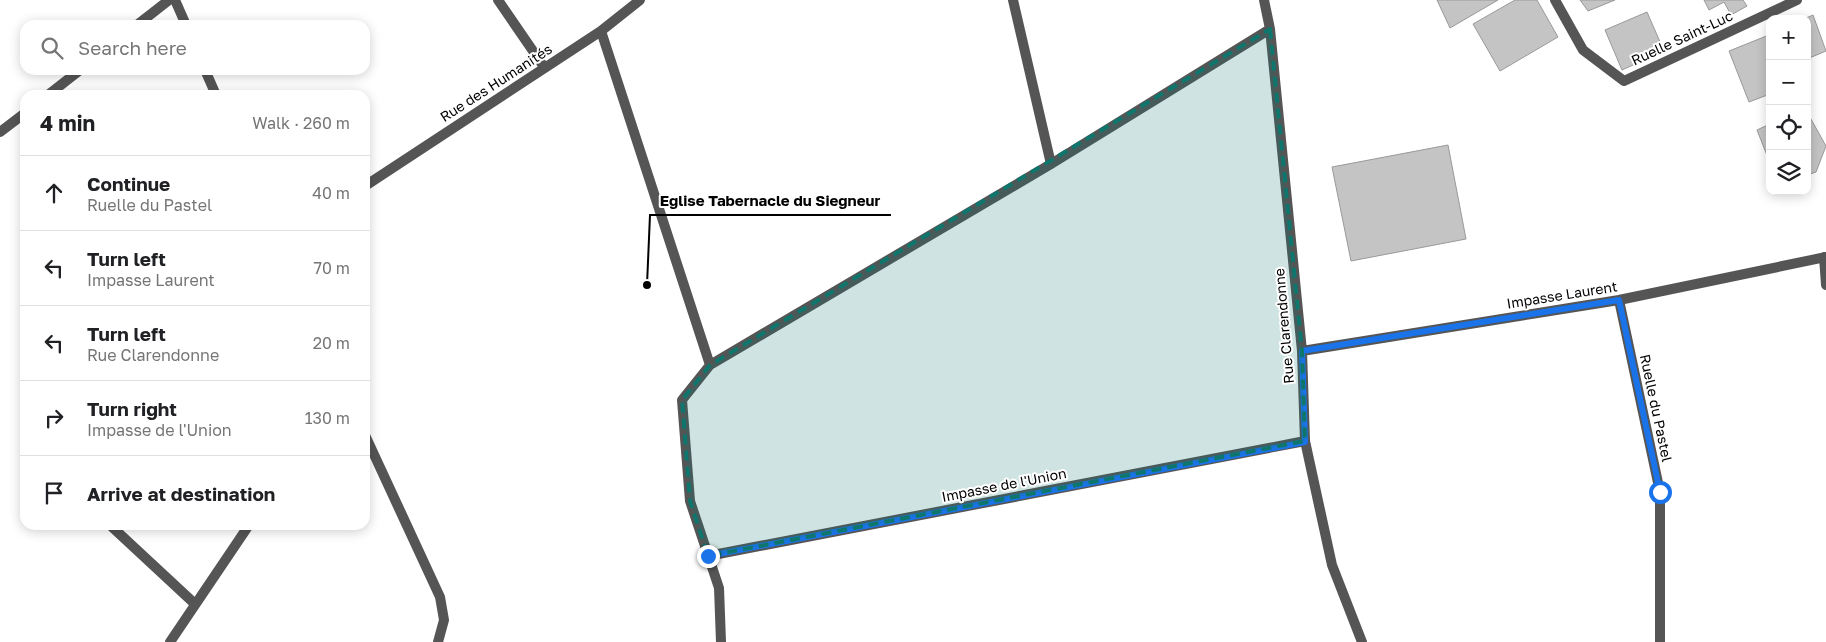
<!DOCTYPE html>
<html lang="en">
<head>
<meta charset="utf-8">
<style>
  body { margin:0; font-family:"Golos Text",sans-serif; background:#f2f2f2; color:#202124 }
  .controls { position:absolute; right:15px; top:15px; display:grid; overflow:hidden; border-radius:10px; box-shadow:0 2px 12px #0003 }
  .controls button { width:45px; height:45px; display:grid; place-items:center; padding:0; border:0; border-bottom:1px solid #e0e0e0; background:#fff; color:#202124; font:25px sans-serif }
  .stop { position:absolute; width:15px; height:15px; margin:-11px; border:4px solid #1a73e8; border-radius:50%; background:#fff }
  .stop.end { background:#1a73e8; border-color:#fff; box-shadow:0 1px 5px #0008 }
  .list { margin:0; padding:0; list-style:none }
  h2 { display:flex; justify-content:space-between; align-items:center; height:65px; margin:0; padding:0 20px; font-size:21px }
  h2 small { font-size:16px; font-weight:400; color:#757577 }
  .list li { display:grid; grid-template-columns:32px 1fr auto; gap:15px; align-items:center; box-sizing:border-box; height:75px; padding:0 20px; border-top:1px solid #e0e0e0 }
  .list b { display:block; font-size:19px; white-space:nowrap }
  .list p { margin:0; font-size:16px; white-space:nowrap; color:#757577 }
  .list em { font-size:16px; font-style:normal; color:#757577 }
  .icon { flex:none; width:28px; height:28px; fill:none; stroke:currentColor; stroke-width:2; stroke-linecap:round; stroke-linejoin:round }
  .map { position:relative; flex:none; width:1826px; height:642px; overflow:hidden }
  .search { position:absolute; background:#fff; box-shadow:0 2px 12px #0003; left:20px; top:20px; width:350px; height:55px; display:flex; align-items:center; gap:12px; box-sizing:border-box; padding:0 18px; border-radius:15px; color:#757577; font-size:19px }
  .panel { position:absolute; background:#fff; box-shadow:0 2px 12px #0003; left:20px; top:90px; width:350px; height:440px; border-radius:15px }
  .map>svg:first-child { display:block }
</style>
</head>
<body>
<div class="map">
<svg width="1826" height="642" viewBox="0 0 1826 642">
  <rect width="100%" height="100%" fill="#fff"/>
  <!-- building -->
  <path fill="#c4c4c4" stroke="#999" d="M 1437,0 L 1498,0 L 1450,28 Z
    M 1515,0 L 1537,0 L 1558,37 L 1500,71 L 1473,24 Z
    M 1580,0 L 1615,0 L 1588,11 Z
    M 1704,0 L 1743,0 L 1747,6 L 1731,15 L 1724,2 L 1709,10 Z
    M 1647,12 L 1664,51 L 1622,70 L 1605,30 Z
    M 1813,15 L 1826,51 L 1807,59 L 1807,19 L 1804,19 Z
    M 1769,35 L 1770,94 L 1749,102 L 1729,51 Z
    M 1807,112 L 1826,146 L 1816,172 L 1807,175 Z
    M 1770,124 L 1770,163 L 1757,130 Z
    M 1448,145 L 1466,239 L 1351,261 L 1332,167 Z"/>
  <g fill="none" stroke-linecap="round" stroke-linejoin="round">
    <!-- service -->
    <path stroke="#555" stroke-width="10" d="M 137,25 L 169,0
      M 48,95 L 80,70
      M 0,132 L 25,113
      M 110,525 L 195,604"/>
    <!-- minor -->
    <path stroke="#555" stroke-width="10" d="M 175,0 L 186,25
      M 498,0 L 544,67
      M 1013,0 L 1051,164
      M 1264,0 L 1270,29 L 1302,351 L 1305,441 L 1332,565 L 1362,642
      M 1555,0 L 1583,50 L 1624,81 L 1797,0
      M 601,31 L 710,365
      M 205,70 L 216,95
      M 365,186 L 601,31 L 640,0
      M 1824,257 L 1826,285
      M 1619,300 L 1660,492 L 1660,642
      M 1302,351 L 1619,300 L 1826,257
      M 365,435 L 440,597 L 444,620 L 438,642
      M 708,556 L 1305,441
      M 170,642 L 249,525
      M 721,642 L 719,588 L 690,501 L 682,400 L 710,365 L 1051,164 L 1270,29"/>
  </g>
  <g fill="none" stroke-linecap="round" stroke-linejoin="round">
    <!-- route -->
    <path stroke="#1a73e8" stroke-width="6" d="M 708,556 L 1305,442 L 1302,351 L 1619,300 L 1660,492"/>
  </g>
  <!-- marked area -->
  <path fill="#0f766e" fill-opacity="0.2" stroke="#0f766e" stroke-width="4" stroke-dasharray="10 6" stroke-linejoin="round" d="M 1270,29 L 1302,351 L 1305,441 L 708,556 L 690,501 L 682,400 L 710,365 Z"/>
  <g text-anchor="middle" stroke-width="4" stroke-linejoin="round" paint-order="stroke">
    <!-- street labels -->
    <g font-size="14" fill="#000" stroke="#fff">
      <text transform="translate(1682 38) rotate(-25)" y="5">Ruelle Saint-Luc</text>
      <text transform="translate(496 83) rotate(-33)" y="5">Rue des Humanités</text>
      <text transform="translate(1562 295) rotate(-9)" y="5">Impasse Laurent</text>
      <text transform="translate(1284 326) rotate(-95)" y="5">Rue Clarendonne</text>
      <text transform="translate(1656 408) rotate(78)" y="5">Ruelle du Pastel</text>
      <text transform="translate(1004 485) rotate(-11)" y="5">Impasse de l'Union</text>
    </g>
  </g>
  <!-- callouts -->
  <path fill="none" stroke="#000" stroke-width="2" d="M647 285L650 215H891"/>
  <circle fill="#000" stroke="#fff" stroke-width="2" cx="647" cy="285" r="5"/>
  <g font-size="15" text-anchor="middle" font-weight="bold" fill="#000" stroke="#fff" stroke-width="4" stroke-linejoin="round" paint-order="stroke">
    <text x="770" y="206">Eglise Tabernacle du Siegneur</text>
  </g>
</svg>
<div class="controls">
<button>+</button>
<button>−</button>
<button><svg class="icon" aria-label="locate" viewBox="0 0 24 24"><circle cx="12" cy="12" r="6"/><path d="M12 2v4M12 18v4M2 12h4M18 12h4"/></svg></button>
<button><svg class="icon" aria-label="layers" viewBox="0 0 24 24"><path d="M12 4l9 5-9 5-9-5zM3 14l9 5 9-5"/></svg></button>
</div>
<div class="stop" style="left:1660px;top:492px"></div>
<div class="stop end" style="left:708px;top:556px"></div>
<div class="search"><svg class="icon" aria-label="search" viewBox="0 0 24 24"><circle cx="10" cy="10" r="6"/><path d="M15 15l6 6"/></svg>Search here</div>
<section class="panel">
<h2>4 min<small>Walk · 260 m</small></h2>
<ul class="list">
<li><svg class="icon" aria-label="ahead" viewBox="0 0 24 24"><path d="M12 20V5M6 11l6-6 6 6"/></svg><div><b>Continue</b><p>Ruelle du Pastel</p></div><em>40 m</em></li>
<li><svg class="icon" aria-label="left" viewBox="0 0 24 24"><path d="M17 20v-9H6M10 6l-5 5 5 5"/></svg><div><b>Turn left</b><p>Impasse Laurent</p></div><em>70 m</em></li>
<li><svg class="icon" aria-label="left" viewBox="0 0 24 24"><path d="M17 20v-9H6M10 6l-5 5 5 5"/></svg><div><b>Turn left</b><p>Rue Clarendonne</p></div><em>20 m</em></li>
<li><svg class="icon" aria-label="right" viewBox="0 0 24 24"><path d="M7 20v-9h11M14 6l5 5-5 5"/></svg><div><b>Turn right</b><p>Impasse de l'Union</p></div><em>130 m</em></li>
<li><svg class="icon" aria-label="arrive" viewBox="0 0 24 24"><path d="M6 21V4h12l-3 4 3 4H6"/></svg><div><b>Arrive at destination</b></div></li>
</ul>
</section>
</div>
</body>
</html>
